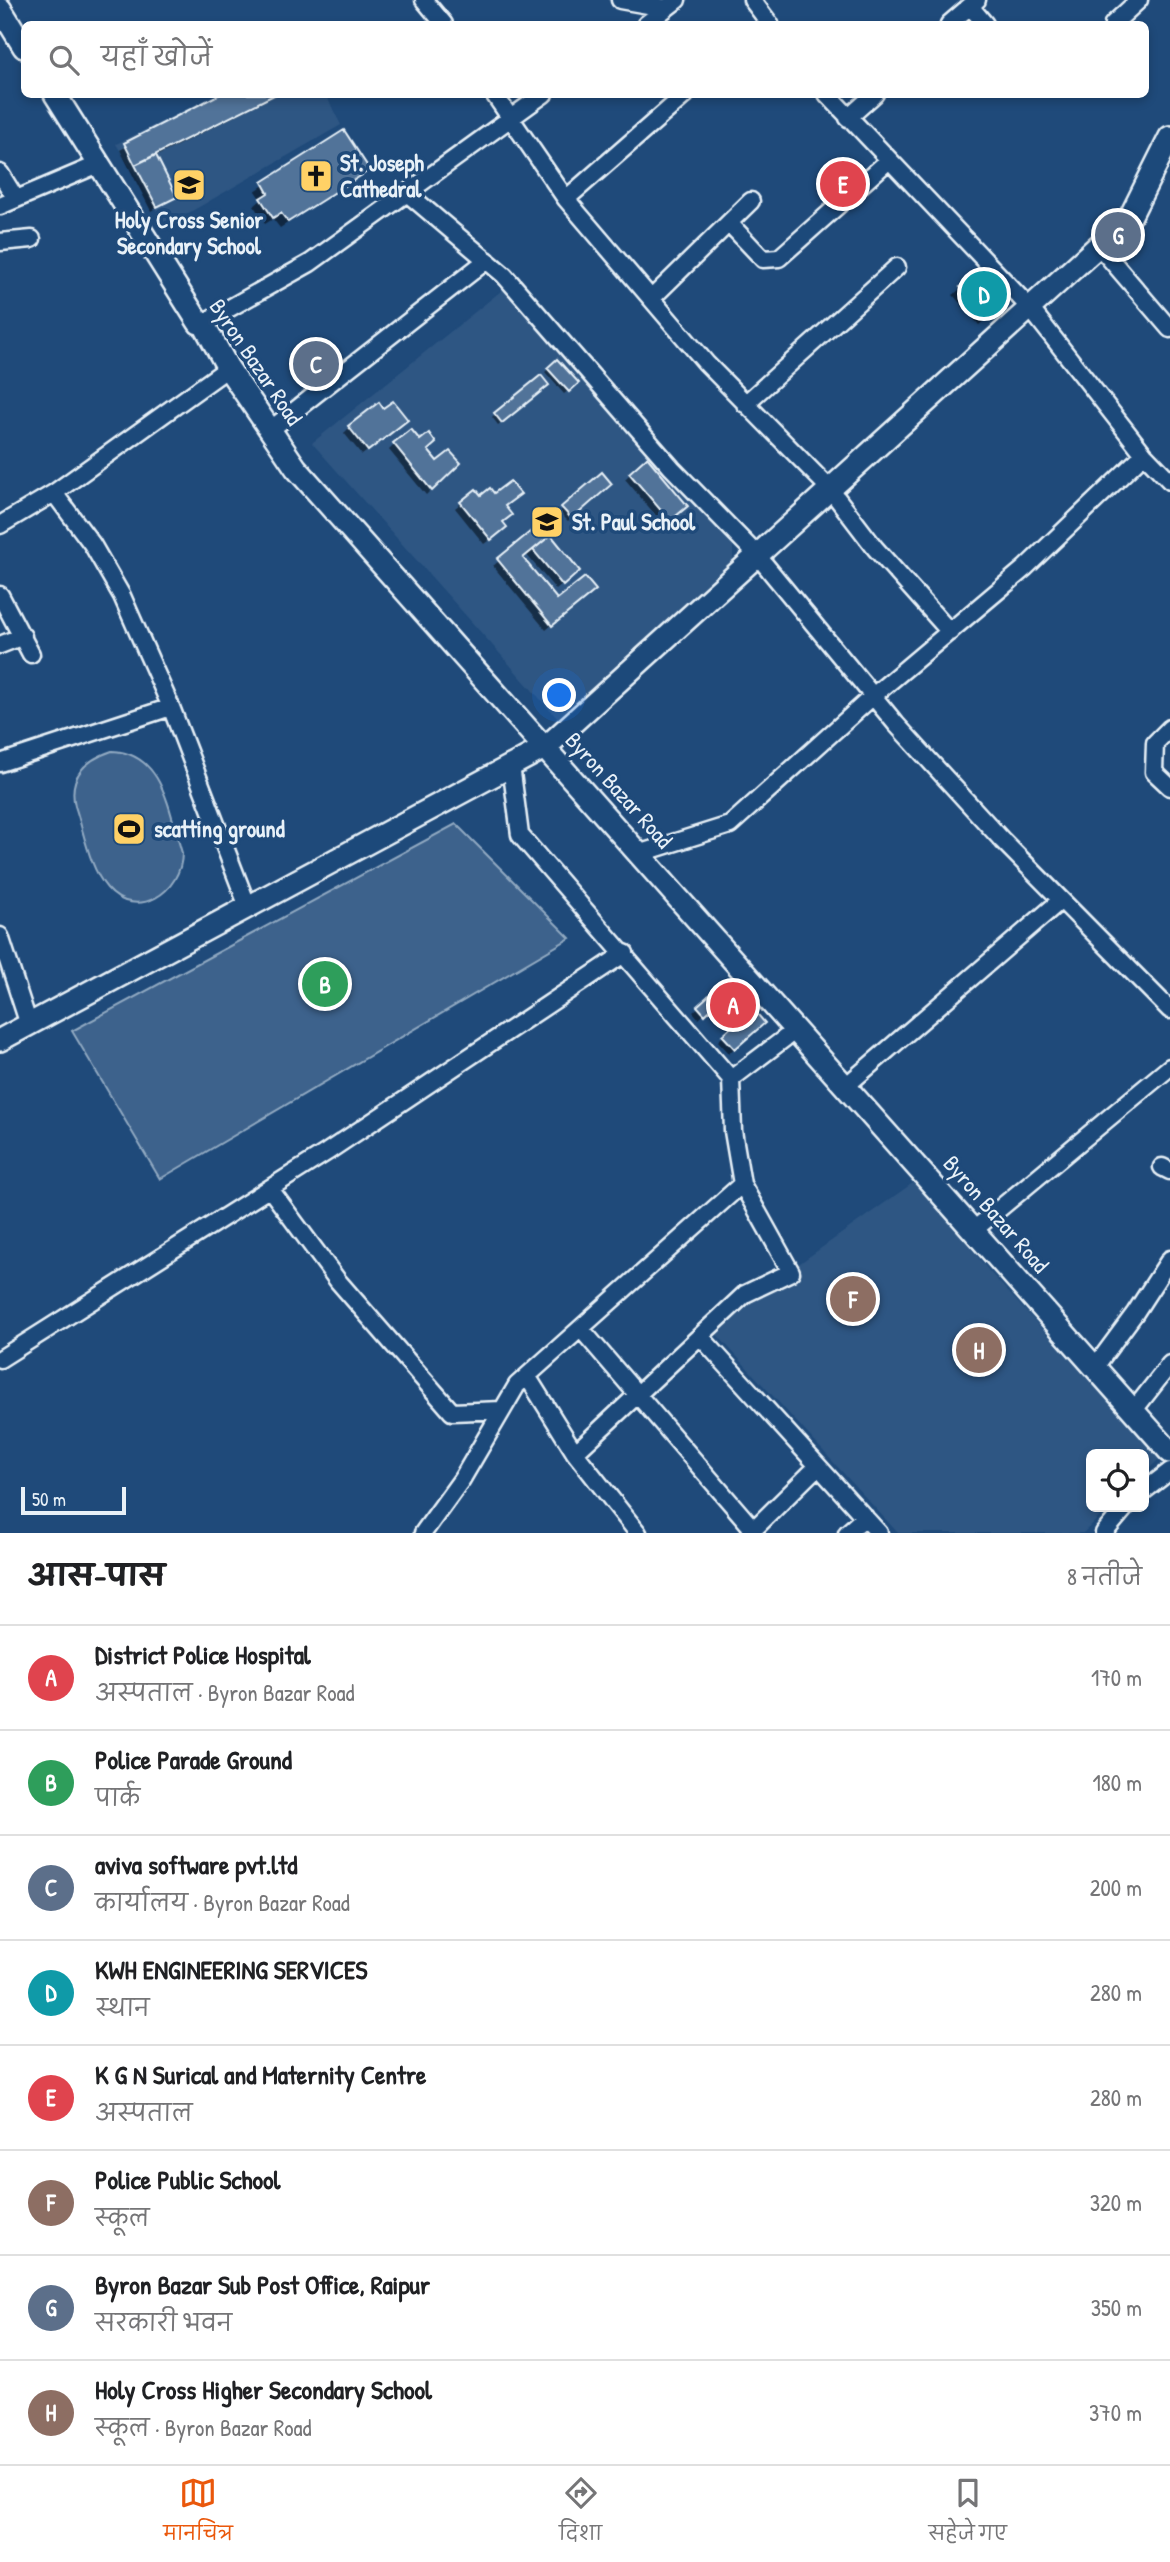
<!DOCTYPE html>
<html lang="hi">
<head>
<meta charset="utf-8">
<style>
  body { margin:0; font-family:"Patrick Hand","Playpen Sans Deva",sans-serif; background:#f2f2f2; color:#202124 }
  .controls { position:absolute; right:21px; bottom:21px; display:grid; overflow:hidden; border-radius:10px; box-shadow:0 4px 10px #0003 }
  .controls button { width:63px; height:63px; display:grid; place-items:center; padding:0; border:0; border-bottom:2px solid #e0e0e0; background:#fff; color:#202124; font:35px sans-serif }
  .scale { position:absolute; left:21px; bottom:18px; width:105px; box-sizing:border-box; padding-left:7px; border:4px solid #e8f1f8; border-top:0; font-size:19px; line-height:24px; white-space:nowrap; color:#e8f1f8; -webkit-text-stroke:5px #1f4a7a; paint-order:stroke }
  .you { position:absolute; left:560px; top:696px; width:24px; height:24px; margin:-18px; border:5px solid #fff; border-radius:50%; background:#1a73e8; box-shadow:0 0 0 10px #1a73e833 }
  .badge { display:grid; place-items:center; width:46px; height:46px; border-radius:50%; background:#ea580c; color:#fff; font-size:23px; font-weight:700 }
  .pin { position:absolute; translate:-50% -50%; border:4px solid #fff; box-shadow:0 2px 7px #0006 }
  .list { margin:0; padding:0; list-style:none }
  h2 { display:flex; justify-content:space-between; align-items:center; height:91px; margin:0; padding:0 28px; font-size:30px }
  h2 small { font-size:23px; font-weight:400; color:#757577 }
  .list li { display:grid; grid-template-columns:46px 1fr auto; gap:21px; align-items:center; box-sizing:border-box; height:105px; padding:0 28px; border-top:2px solid #e0e0e0 }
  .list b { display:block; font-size:26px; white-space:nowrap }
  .list p { margin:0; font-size:23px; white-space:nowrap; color:#757577 }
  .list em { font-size:23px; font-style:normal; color:#757577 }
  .icon { flex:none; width:38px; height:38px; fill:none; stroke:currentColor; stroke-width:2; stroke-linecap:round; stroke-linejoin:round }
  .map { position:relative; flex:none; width:1170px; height:1533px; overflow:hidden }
  .search { position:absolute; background:#fff; box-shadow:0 4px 10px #0003; left:21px; right:21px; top:21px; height:77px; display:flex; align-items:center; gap:18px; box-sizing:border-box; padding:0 24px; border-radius:10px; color:#757577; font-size:26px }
  .sheet { height:931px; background:#fff }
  nav { display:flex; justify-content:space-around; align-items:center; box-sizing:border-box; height:98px; border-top:2px solid #e0e0e0; background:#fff; font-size:19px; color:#757577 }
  nav a { display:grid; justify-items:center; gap:4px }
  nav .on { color:#ea580c }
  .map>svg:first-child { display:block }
</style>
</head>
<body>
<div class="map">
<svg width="1170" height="1533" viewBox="0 0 1170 1533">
  <rect width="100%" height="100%" fill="#1f4a7a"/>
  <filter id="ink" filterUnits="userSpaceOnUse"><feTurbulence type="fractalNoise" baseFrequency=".0143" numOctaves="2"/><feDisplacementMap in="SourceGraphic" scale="14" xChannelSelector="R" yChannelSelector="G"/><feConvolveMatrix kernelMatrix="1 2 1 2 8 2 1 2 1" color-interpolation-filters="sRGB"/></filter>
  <g filter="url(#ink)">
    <!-- built -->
    <path fill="#2e5683" d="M 216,95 L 326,95 L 341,125 L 166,226 L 116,144 Z
      M 506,287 L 733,545 L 733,561 L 558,719 L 312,443 Z
      M 917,1180 L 989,1271 L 1160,1458 L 1144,1474 L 1144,1454 L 1091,1454 L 1091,1507 L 1110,1507 L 1083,1533 L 898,1533 L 710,1327 Z"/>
    <!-- green -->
    <path fill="#3c628c" stroke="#92aac2" stroke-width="2" d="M 112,751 C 164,753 169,812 182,853 C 182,892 136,922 107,888 C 89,867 84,832 75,806 C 68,777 85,760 112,751 Z
      M 456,824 L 570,938 L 160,1179 L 72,1031 Z"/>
    <!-- shadow -->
    <path fill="#0007" d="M 223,94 L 278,94 L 155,157 L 175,196 L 151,211 L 120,150 Z
      M 343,132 L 367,170 L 280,228 L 273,219 L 265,224 L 254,206 L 261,200 L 255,191 Z
      M 846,170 L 856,182 L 834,201 L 824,189 Z
      M 981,271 L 998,308 L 979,325 L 953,295 Z
      M 557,361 L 577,383 L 564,394 L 545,372 Z
      M 543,388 L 498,425 L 492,417 L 495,414 Z
      M 401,425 L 362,455 L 344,433 L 350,427 Z
      M 394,445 L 426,450 L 437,464 L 458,463 L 426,495 L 389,450 Z
      M 630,474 L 680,511 L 664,525 L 625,479 Z
      M 602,475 L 610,484 L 568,521 L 559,512 Z
      M 476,491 L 501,522 L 500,532 L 484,544 L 455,508 Z
      M 541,526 L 578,571 L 556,590 L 526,554 L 521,558 L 557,601 L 588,595 L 546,630 L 493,566 Z
      M 727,982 L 757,1028 L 729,1053 L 718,1041 L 733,1027 L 714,1005 L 699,1019 L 693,1012 Z"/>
    <!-- building -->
    <path fill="#517399" stroke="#e8f1f8" stroke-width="2" d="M 220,94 L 276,94 L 135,165 L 124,143 Z
      M 344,130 L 370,170 L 288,222 L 281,213 L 273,218 L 260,198 L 268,193 L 262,182 Z
      M 156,155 L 177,197 L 157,207 L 135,165 Z
      M 846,167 L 859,183 L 838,199 L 826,184 Z
      M 981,269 L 1008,300 L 987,318 L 960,287 Z
      M 557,359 L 579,383 L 569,392 L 547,368 Z
      M 541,375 L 549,385 L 502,423 L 494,413 Z
      M 393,401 L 408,420 L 368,451 L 348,426 L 379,402 L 383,408 Z
      M 411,429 L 420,440 L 429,433 L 436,443 L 428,450 L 437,461 L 450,451 L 461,463 L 432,491 L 393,443 Z
      M 647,457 L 688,506 L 670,521 L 629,473 Z
      M 602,472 L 612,484 L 572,519 L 561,507 Z
      M 510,481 L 521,494 L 505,506 L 512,515 L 503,522 L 507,527 L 491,540 L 460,502 L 476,489 L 481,495 L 490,488 L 494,493 Z
      M 541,523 L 551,535 L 523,558 L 557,599 L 585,577 L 596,590 L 552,626 L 497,559 Z
      M 551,535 L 580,571 L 563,586 L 533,550 Z
      M 727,979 L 765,1023 L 735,1049 L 722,1035 L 738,1021 L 720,1001 L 705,1015 L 697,1006 Z"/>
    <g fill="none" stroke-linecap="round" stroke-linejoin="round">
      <defs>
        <path id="minor" d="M 424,0 L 444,24
          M 620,0 L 665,8
          M 752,0 L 770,24
          M 970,6 L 985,24
          M 646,24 L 677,0
          M 949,24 L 977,0
          M 1113,24 L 1139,0
          M 494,94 L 566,199 L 706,363 L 830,489 L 875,548 L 950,632
          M 827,94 L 1030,308 L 1144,454 L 1170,481
          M 848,118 L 875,94
          M 0,173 L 16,199
          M 407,193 L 504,275 L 672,468 L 757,555 L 896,724 L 1003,841 L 1170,1010
          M 566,199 L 686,94
          M 0,206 L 99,164
          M 729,223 L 763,259 L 779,258 L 888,161
          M 0,242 L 32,239
          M 1099,246 L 1170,329
          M 652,298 L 751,201
          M 203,323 L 310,263 L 544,94
          M 745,404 L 897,267
          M 270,430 L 487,260
          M 54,493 L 92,544 L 122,596 L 171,707 L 248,907
          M 0,525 L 54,493 L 228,368
          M 0,595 L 31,654
          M 0,645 L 23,636
          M 1170,728 L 1155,743 L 1154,772 L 1170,787
          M 0,763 L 171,707
          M 511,765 L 520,835 L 731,1079 L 733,1131 L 742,1184
          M 641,853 L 730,825 L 873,696 L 1025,568 L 1144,454
          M 0,936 L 29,1025
          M 731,1079 L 797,1029
          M 847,1085 L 1060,901
          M 1162,1167 L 1170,1171
          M 270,1189 L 338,1281 L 452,1412 L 502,1410
          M 975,1229 L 1170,1067
          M 581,1329 L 754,1530
          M 700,1336 L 879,1533
          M 0,1359 L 327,1152 L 625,953
          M 1095,1367 L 1135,1313 L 1170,1259
          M 527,1376 L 575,1453 L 638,1533
          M 1134,1410 L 1170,1364
          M 1144,1491 L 1170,1471
          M 423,1533 L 462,1479 L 517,1385 L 742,1184 L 791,1272 L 745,1294 L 575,1453
          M 750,1533 L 818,1466
          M 847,1533 L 865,1517
          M 1104,1533 L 1126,1507"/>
        <path id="tertiary" d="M 0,8 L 24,47
          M 55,94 L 199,323 L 203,323 L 228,368 L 296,468 L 1170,1452
          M 0,1040 L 546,747 L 1130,217 L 1170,137"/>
      </defs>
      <!-- minor casing -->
      <use href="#minor" stroke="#e8f1f8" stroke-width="21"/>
      <!-- tertiary casing -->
      <use href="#tertiary" stroke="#e8f1f8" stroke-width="26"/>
      <!-- minor -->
      <use href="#minor" stroke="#1f4a7a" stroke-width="16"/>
      <!-- tertiary -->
      <use href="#tertiary" stroke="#1f4a7a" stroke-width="21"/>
    </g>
  </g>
  <!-- icons -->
  <defs>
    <symbol id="church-square" viewBox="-11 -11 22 22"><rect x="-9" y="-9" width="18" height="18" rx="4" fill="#ffd166" stroke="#1f4a7a"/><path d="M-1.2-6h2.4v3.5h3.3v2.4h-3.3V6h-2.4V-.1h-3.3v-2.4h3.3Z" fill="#111"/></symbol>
    <symbol id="school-square" viewBox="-11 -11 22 22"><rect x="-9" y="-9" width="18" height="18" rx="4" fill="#ffd166" stroke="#1f4a7a"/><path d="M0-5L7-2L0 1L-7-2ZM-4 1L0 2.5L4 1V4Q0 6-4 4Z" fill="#111"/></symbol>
    <symbol id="stadium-square" viewBox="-11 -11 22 22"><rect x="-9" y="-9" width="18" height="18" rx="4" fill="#ffd166" stroke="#1f4a7a"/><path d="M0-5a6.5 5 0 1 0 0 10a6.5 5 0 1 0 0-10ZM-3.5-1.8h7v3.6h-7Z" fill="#111"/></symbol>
  </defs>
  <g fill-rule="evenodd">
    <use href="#church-square" x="297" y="157" width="38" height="38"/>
    <use href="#school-square" x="170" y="166" width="38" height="38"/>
    <use href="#school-square" x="528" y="503" width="38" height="38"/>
    <use href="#stadium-square" x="110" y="810" width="38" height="38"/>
  </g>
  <g text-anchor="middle" stroke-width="7" stroke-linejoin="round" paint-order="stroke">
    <!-- poi labels -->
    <g font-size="23" font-weight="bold" fill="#e8f1f8" stroke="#1f4a7a" text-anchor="start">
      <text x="340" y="171">St. Joseph<tspan x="340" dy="26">Cathedral</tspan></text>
      <text x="189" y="228" text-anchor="middle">Holy Cross Senior<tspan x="189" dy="26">Secondary School</tspan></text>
      <text x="572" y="530">St. Paul School</text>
      <text x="154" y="837">scatting ground</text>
    </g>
    <!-- street labels -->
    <g font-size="23" fill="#e8f1f8" stroke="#1f4a7a">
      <text transform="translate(256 362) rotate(56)" y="8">Byron Bazar Road</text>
      <text transform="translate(619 790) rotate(48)" y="8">Byron Bazar Road</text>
      <text transform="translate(996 1214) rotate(49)" y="8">Byron Bazar Road</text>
    </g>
  </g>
</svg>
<div class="controls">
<button><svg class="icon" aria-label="locate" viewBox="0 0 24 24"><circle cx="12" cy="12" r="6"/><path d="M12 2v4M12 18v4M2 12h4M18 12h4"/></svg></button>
</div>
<div class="scale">50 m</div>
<div class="you"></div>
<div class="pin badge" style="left:733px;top:1005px;background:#e0444e">A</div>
<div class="pin badge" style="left:325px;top:984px;background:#2e9e5b">B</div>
<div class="pin badge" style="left:316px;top:364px;background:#5c6f8a">C</div>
<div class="pin badge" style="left:984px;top:294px;background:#0f9aa8">D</div>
<div class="pin badge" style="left:843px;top:184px;background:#e0444e">E</div>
<div class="pin badge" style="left:853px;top:1299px;background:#8d6e63">F</div>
<div class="pin badge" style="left:1118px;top:235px;background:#5c6f8a">G</div>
<div class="pin badge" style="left:979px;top:1350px;background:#8d6e63">H</div>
<div class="search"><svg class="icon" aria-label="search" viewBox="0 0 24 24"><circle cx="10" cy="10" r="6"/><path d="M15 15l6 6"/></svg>यहाँ खोजें</div>
</div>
<section class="sheet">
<h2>आस-पास<small>8 नतीजे</small></h2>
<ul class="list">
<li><span class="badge" style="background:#e0444e">A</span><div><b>District Police Hospital</b><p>अस्पताल · Byron Bazar Road</p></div><em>170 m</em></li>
<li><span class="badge" style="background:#2e9e5b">B</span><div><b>Police Parade Ground</b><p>पार्क</p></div><em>180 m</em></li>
<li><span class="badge" style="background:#5c6f8a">C</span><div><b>aviva software pvt.ltd</b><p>कार्यालय · Byron Bazar Road</p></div><em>200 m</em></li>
<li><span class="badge" style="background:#0f9aa8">D</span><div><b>KWH ENGINEERING SERVICES</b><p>स्थान</p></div><em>280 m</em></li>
<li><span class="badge" style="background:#e0444e">E</span><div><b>K G N Surical and Maternity Centre</b><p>अस्पताल</p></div><em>280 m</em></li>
<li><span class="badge" style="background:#8d6e63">F</span><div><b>Police Public School</b><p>स्कूल</p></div><em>320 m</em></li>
<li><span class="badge" style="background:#5c6f8a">G</span><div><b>Byron Bazar Sub Post Office, Raipur</b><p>सरकारी भवन</p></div><em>350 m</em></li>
<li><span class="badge" style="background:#8d6e63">H</span><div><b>Holy Cross Higher Secondary School</b><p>स्कूल · Byron Bazar Road</p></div><em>370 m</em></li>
</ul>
</section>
<nav>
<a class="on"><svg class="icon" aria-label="map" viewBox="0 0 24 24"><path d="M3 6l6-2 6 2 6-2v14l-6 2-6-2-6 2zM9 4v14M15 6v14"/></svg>मानचित्र</a>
<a><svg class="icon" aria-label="directions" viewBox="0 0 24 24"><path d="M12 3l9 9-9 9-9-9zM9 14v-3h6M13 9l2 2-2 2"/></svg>दिशा</a>
<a><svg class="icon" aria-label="saved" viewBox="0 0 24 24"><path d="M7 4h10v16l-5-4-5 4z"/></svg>सहेजे गए</a>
</nav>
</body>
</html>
